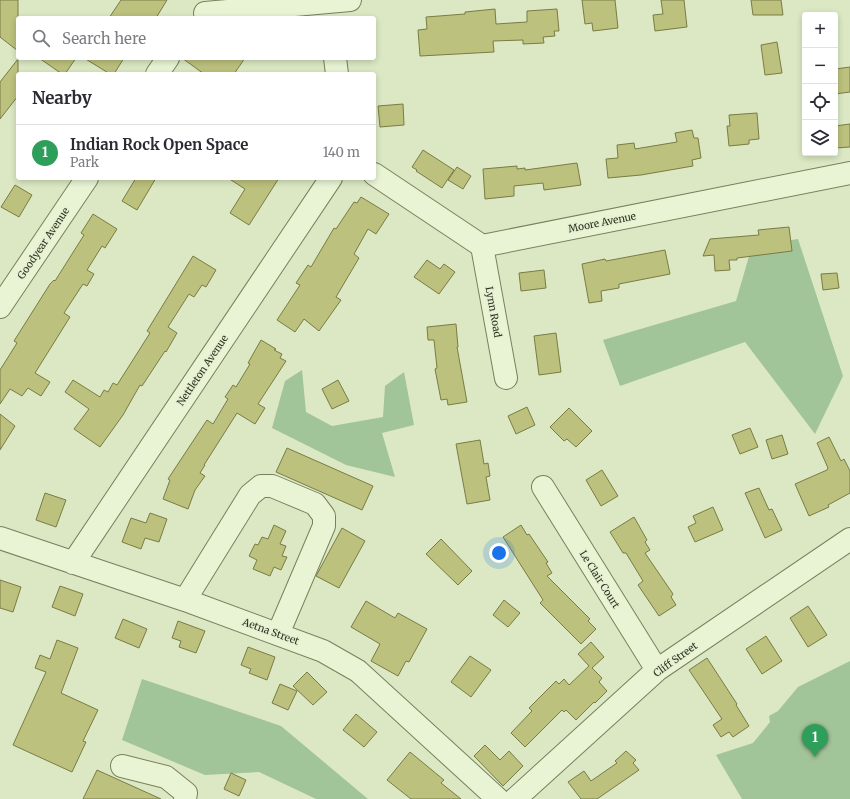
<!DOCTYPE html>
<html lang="en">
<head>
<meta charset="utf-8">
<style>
  body { margin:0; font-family:Merriweather,serif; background:#f2f2f3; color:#2b2b33 }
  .controls { position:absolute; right:12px; top:12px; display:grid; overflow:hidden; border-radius:4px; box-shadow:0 2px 6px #0003 }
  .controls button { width:36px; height:36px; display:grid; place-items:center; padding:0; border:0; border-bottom:1px solid #e1e1e2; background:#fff; color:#2b2b33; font:20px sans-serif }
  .you { position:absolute; left:499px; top:553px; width:14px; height:14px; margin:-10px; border:3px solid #fff; border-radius:50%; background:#1a73e8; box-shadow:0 0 0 6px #1a73e833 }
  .badge { display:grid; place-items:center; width:26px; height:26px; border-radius:50%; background:#876a34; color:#fff; font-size:13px; font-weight:700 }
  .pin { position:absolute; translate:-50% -33px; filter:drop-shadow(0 1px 2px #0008) }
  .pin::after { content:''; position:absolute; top:21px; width:14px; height:12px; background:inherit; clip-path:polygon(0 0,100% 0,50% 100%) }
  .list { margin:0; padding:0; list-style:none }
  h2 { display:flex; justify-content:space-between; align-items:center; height:52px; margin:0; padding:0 16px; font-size:17px }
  h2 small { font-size:13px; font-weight:400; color:#7c7c81 }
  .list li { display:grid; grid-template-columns:26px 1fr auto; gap:12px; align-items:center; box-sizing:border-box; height:56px; padding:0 16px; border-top:1px solid #e1e1e2 }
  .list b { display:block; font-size:15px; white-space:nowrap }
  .list p { margin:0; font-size:13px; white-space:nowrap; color:#7c7c81 }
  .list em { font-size:13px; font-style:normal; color:#7c7c81 }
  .icon { flex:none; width:22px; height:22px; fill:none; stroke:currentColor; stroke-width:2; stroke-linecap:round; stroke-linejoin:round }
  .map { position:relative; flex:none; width:850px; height:799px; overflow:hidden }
  .search { position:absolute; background:#fff; box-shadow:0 2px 6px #0003; left:16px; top:16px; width:360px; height:44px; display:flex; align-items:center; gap:10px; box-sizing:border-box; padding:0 14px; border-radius:4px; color:#7c7c81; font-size:15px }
  .panel { position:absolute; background:#fff; box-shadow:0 2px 6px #0003; left:16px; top:72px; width:360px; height:108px; border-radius:4px }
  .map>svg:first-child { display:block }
</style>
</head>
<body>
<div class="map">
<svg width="850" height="799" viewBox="0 0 850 799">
  <rect width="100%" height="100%" fill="#dbe8c3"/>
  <!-- green -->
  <path fill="#a2c499" d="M 798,239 L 843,376 L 815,434 L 745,342 L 620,386 L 603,340 L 736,301 L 752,246 Z
    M 302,370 L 306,412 L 332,426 L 383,417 L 385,386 L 404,372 L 414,425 L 382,433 L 395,477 L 346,465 L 272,428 L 285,381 Z
    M 850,661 L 850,799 L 742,799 L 716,755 L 753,743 L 770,722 L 769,716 L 778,711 L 798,687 Z
    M 142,679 L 281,726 L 368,799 L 316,799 L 259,772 L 205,775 L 122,740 Z"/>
  <!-- building -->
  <path fill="#bcc17d" stroke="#797c45" d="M 0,0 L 18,0 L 18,51 L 0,37 Z
    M 121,0 L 167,0 L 156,18 L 109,18 Z
    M 582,0 L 615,0 L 618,28 L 593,31 L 592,23 L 585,24 Z
    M 661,0 L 684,0 L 687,27 L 655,31 L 653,15 L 663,14 Z
    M 751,0 L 781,0 L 783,15 L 753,15 Z
    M 495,9 L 496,24 L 527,22 L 527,11 L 557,9 L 559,31 L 554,31 L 555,36 L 543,37 L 544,43 L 523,44 L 523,40 L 493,41 L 494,52 L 420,56 L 418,30 L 427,29 L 426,17 L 465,14 L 465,12 Z
    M 777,42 L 782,73 L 765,75 L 761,45 Z
    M 39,58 L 76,58 L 65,74 L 62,74 Z
    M 84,58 L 124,58 L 114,74 L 110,74 Z
    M 182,58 L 245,58 L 234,74 L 204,74 Z
    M 18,59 L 18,96 L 0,119 L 0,82 Z
    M 850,67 L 850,92 L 835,94 L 835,69 Z
    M 403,104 L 404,125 L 380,127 L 378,106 Z
    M 757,113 L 759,139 L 749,140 L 749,144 L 729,146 L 727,126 L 730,126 L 729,115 Z
    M 850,124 L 850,147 L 835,148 L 835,126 Z
    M 692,130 L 694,138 L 698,138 L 701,158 L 692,160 L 693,166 L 641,175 L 608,178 L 606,159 L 618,158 L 617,145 L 634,143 L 635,149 L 677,142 L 675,133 Z
    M 423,150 L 454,170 L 442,188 L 416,171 L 417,170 L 412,167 Z
    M 577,163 L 581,185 L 544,190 L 543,183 L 514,186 L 514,196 L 485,199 L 483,169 L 517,166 L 517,169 L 525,168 L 525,170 Z
    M 457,167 L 471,176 L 463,189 L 448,180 Z
    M 136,178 L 156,178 L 137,210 L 122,201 Z
    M 228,178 L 279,178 L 249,225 L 230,213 L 245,189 Z
    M 15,185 L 32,195 L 19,217 L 1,207 Z
    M 361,197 L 389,214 L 376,234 L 368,229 L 354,254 L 359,258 L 336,297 L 341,300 L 319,331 L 304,319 L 295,332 L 277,320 L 300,285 L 296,283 L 308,265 L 311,267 L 334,228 L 336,229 L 354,202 L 357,203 Z
    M 93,214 L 117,229 L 105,248 L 102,246 L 87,270 L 94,274 L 87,286 L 83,284 L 64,313 L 70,317 L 35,373 L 50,382 L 41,396 L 28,388 L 22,396 L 10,389 L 0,404 L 0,370 L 17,343 L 14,341 L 50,284 L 54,280 L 55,281 L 84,235 L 81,233 Z
    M 789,227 L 792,251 L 737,258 L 737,260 L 729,260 L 730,270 L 715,271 L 714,255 L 703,256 L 710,239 L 759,235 L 758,230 Z
    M 665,250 L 670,274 L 619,284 L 619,288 L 601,291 L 602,301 L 589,303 L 582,264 L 605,259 L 606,261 Z
    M 193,256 L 216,270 L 206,287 L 202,285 L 194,297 L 189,294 L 168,327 L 177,333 L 166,352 L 165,351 L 142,386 L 140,385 L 123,415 L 100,447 L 74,429 L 89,409 L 65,392 L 73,380 L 100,397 L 104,390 L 108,392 L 113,383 L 117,385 L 150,333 L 147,331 Z
    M 427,260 L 440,269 L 444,264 L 455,272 L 439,294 L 414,277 Z
    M 544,270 L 546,288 L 521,291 L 519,273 Z
    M 837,273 L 839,288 L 823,290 L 821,274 Z
    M 456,324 L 458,347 L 457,347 L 467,402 L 448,405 L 447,399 L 441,400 L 435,369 L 437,368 L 434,340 L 428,340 L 427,327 Z
    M 556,333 L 561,372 L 539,375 L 534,336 Z
    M 261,340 L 276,349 L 274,350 L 282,354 L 280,358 L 286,361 L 258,404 L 265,408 L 255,424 L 237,413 L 204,465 L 205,465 L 200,473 L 205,476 L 195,490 L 188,509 L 163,499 L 170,480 L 168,479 L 207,420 L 213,424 L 228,399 L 225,397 L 233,385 L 236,387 L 250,364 L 248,363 Z
    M 338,380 L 349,401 L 332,409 L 322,389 Z
    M 527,407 L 535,425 L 516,434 L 508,416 Z
    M 569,408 L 592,431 L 576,447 L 567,439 L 564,441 L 550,427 Z
    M 0,414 L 15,426 L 0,450 Z
    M 750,428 L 758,447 L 740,454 L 732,435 Z
    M 782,435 L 788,454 L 772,459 L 766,440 Z
    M 829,437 L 841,461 L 844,459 L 850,471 L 850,493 L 828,505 L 829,507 L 809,516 L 795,484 L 827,470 L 828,468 L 817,443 Z
    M 480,440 L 484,464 L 488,463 L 490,476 L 486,477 L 490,500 L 467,504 L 456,444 Z
    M 287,448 L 373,486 L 362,510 L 276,472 Z
    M 602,470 L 618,496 L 601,506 L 586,480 Z
    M 759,488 L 769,510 L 772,509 L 782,530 L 765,538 L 745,493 Z
    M 45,493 L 66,500 L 56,527 L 36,520 Z
    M 713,507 L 723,530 L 695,542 L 688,527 L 696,523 L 693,516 Z
    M 150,513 L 167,519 L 159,542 L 145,538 L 141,549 L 122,542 L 131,518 L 146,523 Z
    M 634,517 L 647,540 L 645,542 L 650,550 L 645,553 L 673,594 L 671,597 L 676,605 L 659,616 L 638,585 L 643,581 L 626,553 L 623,553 L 610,532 Z
    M 274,525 L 286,531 L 280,544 L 286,546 L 282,556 L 287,557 L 281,570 L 274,567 L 270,576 L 253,569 L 257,560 L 249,556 L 255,544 L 258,545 L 262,537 L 268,539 Z
    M 521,525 L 527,535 L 529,534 L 548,562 L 546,563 L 552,573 L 547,576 L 590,619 L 588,621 L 596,629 L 581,644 L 540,603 L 543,600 L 503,537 Z
    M 342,528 L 365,541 L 339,588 L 316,576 Z
    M 441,539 L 472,571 L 458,585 L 426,554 Z
    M 0,580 L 21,587 L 13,612 L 0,608 Z
    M 60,586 L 83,594 L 75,616 L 52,607 Z
    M 504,600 L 520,613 L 508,627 L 493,615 Z
    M 366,601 L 395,618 L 398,613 L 427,629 L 409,662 L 406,661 L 398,676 L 371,661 L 380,644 L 351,627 Z
    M 808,606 L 827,635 L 808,647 L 790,618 Z
    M 123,619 L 147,629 L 139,648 L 115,638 Z
    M 178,621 L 205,631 L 196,653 L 179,647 L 181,641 L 172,638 Z
    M 766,636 L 782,661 L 762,674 L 746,649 Z
    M 57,640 L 78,648 L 61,693 L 98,710 L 83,741 L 86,742 L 72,772 L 13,745 L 46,672 L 35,668 L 40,655 L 50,659 Z
    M 591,642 L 604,657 L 592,668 L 602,678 L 599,682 L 607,691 L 595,703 L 594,702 L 576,720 L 566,710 L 564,712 L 562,710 L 525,747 L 511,733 L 532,711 L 529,708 L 556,681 L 559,684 L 564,679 L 569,685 L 589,666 L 578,654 Z
    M 248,647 L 275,657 L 267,680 L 249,673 L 251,669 L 241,665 Z
    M 470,656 L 491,670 L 471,697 L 451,682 Z
    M 707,658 L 737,704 L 736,705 L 749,726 L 733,737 L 729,732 L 721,737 L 713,725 L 722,719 L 689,670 Z
    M 307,672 L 327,692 L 313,705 L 293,686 Z
    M 280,684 L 297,691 L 288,710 L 272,703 Z
    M 356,714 L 377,732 L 364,747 L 343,730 Z
    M 485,745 L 500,760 L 509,751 L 523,766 L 503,786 L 474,756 Z
    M 626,751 L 636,760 L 633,763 L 639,770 L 597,799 L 581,799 L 568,782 L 584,771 L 591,781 L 617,763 L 615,761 Z
    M 410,752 L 444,780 L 441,783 L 461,799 L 411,799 L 387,780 Z
    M 97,770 L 161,799 L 83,799 Z
    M 231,773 L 246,780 L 239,796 L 224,789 Z"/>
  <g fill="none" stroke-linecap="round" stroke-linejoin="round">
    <defs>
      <path id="minor" d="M 205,13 L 350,0
        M 335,58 L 337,74
        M 157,74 L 168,58
        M 374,174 L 482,246 L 850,173
        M 482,246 L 506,378
        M 0,307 L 87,178
        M 543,487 L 657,670
        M 0,538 L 185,600 L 323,651 L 358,671 L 498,799
        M 73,563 L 331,178
        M 185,600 L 250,495 L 261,486 L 272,486 L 315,504 L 324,516 L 324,526 L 278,634
        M 122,766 L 166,777 L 186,793 L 185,799
        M 515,799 L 657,670 L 850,539"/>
    </defs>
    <!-- minor casing -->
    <use href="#minor" stroke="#79805c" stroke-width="24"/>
    <!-- minor -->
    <use href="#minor" stroke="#e9f4d5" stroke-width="22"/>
  </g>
  <g text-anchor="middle" stroke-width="3" stroke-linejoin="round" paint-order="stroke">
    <!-- street labels -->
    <g font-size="10" fill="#2f321e" stroke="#e5f0d2">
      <text transform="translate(602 222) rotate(-11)" y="4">Moore Avenue</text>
      <text transform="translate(43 243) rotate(-56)" y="4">Goodyear Avenue</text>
      <text transform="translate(494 312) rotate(80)" y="4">Lynn Road</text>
      <text transform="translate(202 370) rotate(-56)" y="4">Nettleton Avenue</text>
      <text transform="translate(600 579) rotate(58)" y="4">Le Clair Court</text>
      <text transform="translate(271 631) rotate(20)" y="4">Aetna Street</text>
      <text transform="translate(675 659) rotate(-36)" y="4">Cliff Street</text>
    </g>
  </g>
</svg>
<div class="controls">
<button>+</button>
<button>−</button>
<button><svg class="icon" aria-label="locate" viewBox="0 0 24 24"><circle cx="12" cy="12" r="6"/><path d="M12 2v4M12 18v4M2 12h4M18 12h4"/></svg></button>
<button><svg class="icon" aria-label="layers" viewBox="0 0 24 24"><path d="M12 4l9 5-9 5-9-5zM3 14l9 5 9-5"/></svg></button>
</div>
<div class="you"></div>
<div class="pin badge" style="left:815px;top:757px;background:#2e9e5b">1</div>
<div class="search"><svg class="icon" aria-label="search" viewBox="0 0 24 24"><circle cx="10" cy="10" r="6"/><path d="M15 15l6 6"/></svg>Search here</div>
<section class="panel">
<h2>Nearby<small></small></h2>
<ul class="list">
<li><span class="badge" style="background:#2e9e5b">1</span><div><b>Indian Rock Open Space</b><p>Park</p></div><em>140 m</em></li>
</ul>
</section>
</div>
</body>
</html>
